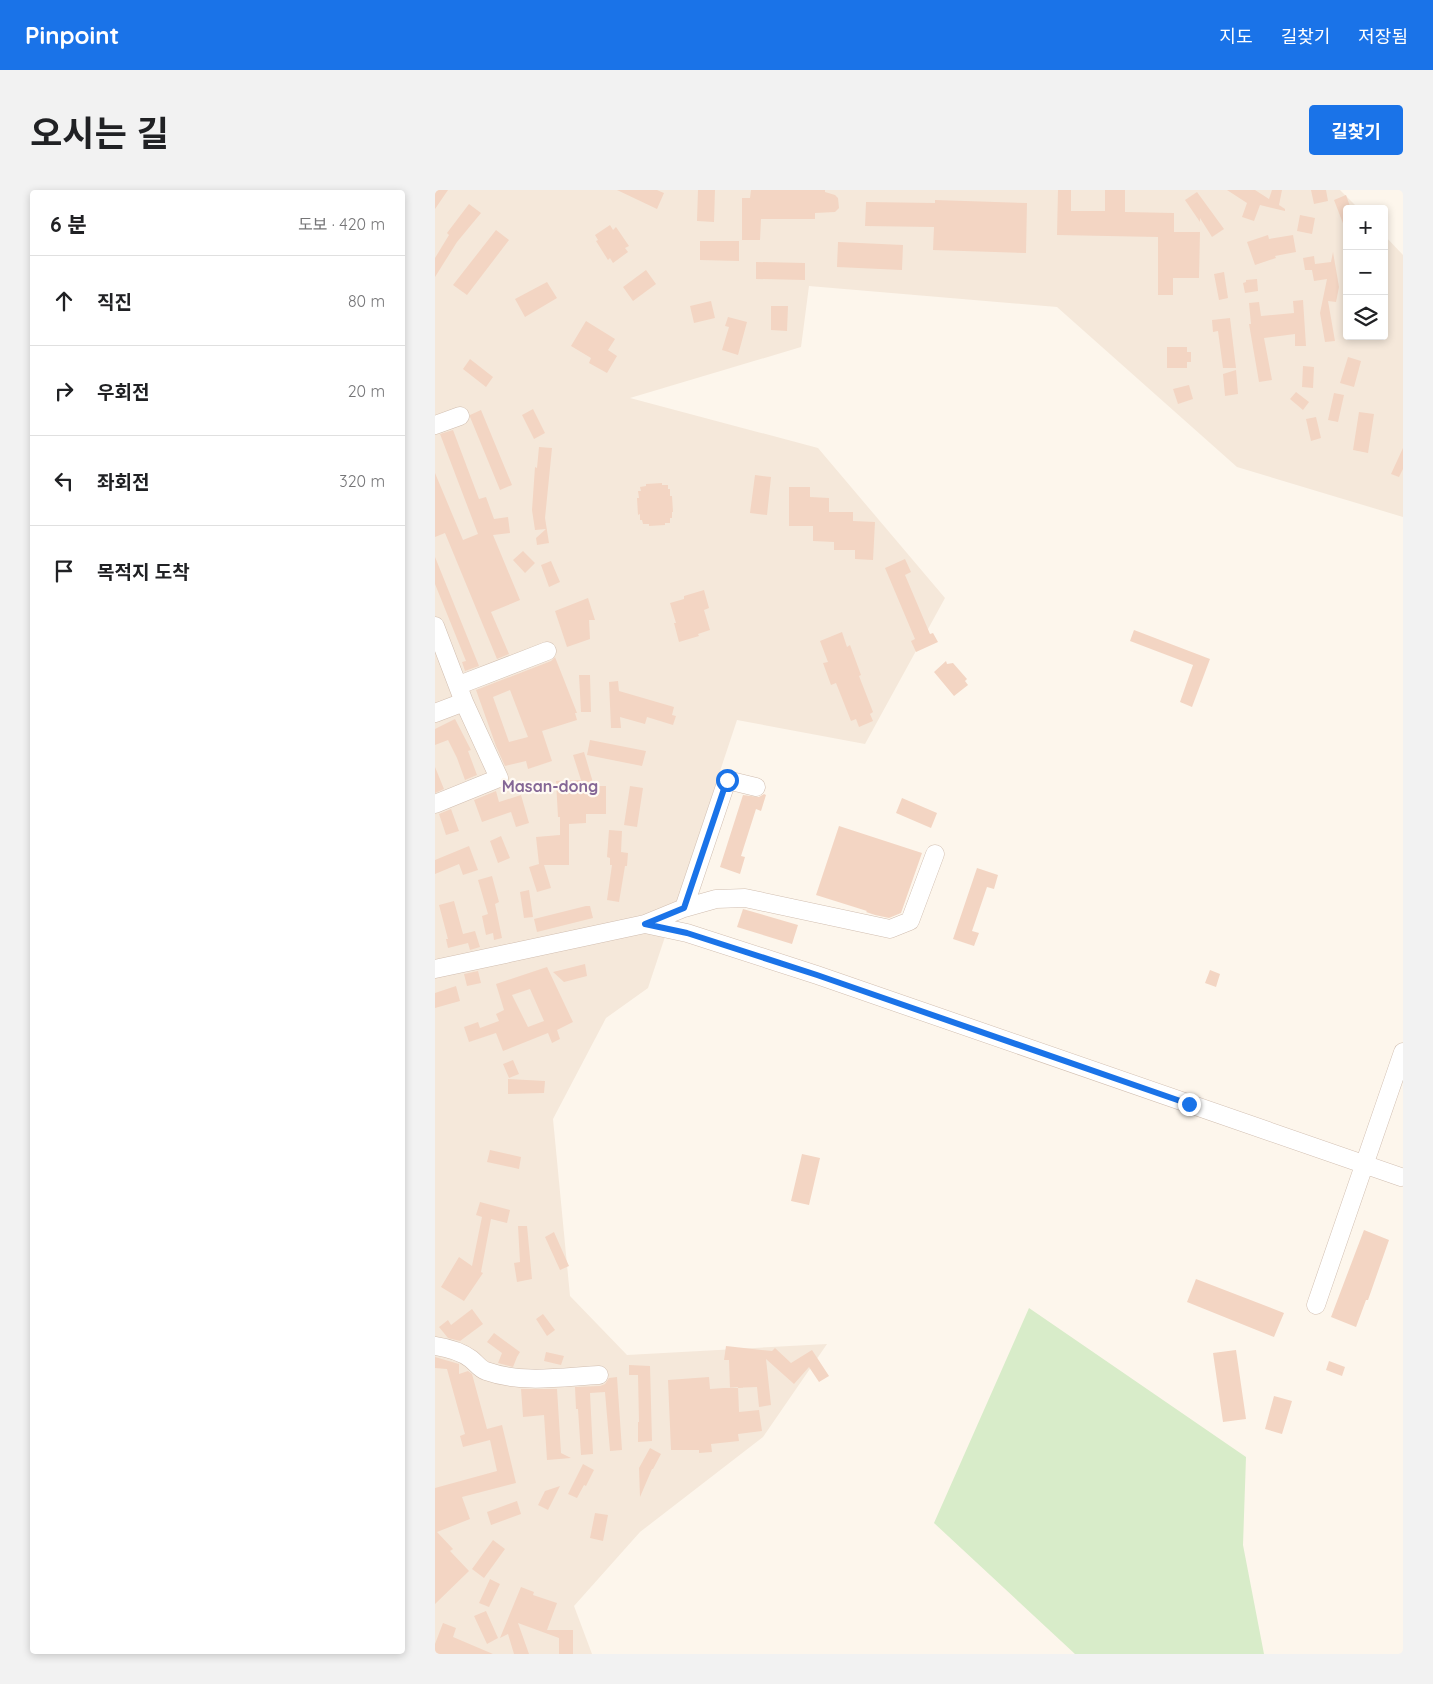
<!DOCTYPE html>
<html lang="ko">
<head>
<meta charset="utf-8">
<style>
  body { margin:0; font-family:Quicksand,"Noto Sans KR",sans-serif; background:#f2f2f2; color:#202124 }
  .controls { position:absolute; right:15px; top:15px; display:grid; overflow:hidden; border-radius:5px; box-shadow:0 2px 8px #0003 }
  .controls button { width:45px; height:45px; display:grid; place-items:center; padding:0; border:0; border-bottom:1px solid #e0e0e0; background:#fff; color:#202124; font:25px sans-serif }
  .stop { position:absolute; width:15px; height:15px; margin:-11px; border:4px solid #1a73e8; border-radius:50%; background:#fff }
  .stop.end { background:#1a73e8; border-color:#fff; box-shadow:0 1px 5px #0008 }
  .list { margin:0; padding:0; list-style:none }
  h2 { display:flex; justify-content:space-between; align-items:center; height:65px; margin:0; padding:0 20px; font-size:21px }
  h2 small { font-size:16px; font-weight:400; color:#757577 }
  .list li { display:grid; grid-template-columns:32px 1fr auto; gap:15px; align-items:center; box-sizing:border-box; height:90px; padding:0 20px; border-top:1px solid #e0e0e0 }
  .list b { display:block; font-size:19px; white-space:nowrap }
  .list em { font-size:16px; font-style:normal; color:#757577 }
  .icon { flex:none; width:28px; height:28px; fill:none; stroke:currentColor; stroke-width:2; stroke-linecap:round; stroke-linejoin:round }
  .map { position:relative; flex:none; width:968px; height:1464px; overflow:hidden; border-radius:5px }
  header { display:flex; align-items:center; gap:30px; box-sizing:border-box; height:70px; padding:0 25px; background:#1a73e8; color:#fff }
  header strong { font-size:24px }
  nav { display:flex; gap:28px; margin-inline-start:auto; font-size:18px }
  .intro { display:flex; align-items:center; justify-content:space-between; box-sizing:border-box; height:120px; padding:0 30px }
  h1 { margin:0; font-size:35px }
  .button { padding:12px 22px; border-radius:5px; background:#1a73e8; color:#fff; font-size:18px; font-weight:700 }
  main { display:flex; gap:30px; padding:0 30px }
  aside { flex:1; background:#fff; border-radius:5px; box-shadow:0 2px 8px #0003 }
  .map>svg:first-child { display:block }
</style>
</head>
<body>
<header>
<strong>Pinpoint</strong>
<nav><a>지도</a><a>길찾기</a><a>저장됨</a></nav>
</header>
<div class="intro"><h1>오시는 길</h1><a class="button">길찾기</a></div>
<main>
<aside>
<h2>6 분<small>도보 · 420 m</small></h2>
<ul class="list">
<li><svg class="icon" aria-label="ahead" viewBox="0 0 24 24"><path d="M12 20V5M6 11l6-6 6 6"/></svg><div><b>직진</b></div><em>80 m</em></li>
<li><svg class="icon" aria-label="right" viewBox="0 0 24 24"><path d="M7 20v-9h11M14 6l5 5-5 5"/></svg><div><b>우회전</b></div><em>20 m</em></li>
<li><svg class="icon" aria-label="left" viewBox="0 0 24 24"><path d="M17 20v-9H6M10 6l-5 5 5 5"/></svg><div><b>좌회전</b></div><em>320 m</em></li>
<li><svg class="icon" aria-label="arrive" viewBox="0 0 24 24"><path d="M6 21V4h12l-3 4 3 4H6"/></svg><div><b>목적지 도착</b></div></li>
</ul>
</aside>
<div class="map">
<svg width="968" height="1464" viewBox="0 0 968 1464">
  <rect width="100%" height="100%" fill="#fdf6ec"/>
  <!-- residential -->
  <path fill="#f5e8da" d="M 0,0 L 905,0 L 924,19 L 912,19 L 912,146 L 949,146 L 949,45 L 968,65 L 968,327 L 802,277 L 622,117 L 374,96 L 366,157 L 195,208 L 383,258 L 510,408 L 430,554 L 302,530 L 213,798 L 171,828 L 118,929 L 135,1106 L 192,1165 L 392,1154 L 328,1247 L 205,1342 L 139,1416 L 157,1464 L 0,1464 Z"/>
  <!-- green -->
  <path fill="#d8ecc9" d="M 594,1118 L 811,1267 L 808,1355 L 829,1464 L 640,1464 L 499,1333 Z"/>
  <!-- building -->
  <path fill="#f3d5c3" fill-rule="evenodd" d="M 0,0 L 13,0 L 0,19 Z
    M 182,0 L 222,0 L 229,3 L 222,19 Z
    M 263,0 L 280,0 L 279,32 L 262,31 Z
    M 316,0 L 390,0 L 390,2 L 400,5 L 403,8 L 404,18 L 400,22 L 380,23 L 380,29 L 326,29 L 325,50 L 307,50 L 307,8 L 315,8 Z
    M 623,0 L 636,0 L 636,21 L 670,21 L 670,0 L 690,0 L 690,22 L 739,23 L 739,42 L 765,42 L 764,88 L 738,88 L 738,105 L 723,105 L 723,47 L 622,45 Z
    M 792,0 L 820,0 L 834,9 L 837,0 L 847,0 L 844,15 L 850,19 L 850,21 L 825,15 L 819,31 L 807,27 L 812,13 Z
    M 876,0 L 891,0 L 893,11 L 879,14 Z
    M 762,2 L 789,39 L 777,47 L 765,28 L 765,32 L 750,10 Z
    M 911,5 L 916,19 L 912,19 L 911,41 L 899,10 Z
    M 500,10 L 592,13 L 591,63 L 498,60 L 499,37 L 430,36 L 431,12 L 500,13 Z
    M 34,14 L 46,23 L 22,52 L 0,87 L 0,68 L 14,45 L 12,43 Z
    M 865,25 L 880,28 L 877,44 L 862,41 Z
    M 175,35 L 178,40 L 181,37 L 194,56 L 190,58 L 193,62 L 178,73 L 175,68 L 173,70 L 161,51 L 163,50 L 160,45 Z
    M 61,40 L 74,50 L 32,105 L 18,95 Z
    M 833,45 L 834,49 L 858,45 L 861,62 L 840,66 L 841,68 L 820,75 L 812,52 Z
    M 265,51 L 304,51 L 304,71 L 265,70 Z
    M 403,52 L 468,55 L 467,80 L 402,77 Z
    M 898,62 L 904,97 L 901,112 L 893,111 L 900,151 L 890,152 L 885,123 L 892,89 L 879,91 L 877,80 L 870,80 L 868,68 L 879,66 L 880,74 L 896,72 Z
    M 321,72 L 370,73 L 370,90 L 321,89 Z
    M 211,80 L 221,94 L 198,111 L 188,97 Z
    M 789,82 L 793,108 L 784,110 L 779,84 Z
    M 822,89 L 823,101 L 810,103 L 808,93 L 811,92 L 811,90 Z
    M 112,92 L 122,108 L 90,127 L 80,109 Z
    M 868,110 L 871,156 L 860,156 L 860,144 L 829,148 L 837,190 L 824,192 L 814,134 L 816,134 L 814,113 L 824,112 L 826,126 L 859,123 L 858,111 Z
    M 276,111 L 280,128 L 259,133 L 255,116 Z
    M 336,116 L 353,116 L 352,141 L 336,140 Z
    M 293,127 L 312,132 L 303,165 L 287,160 L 294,137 L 290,136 Z
    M 795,128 L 801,178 L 788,178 L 783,141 L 778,142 L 777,130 Z
    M 151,131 L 180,149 L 173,160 L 182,166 L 172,183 L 154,173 L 156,168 L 136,156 Z
    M 732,157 L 752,157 L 752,162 L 756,162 L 756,172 L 752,172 L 752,178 L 732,178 Z
    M 913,167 L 926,171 L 919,197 L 905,193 Z
    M 35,169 L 58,187 L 51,197 L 28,179 Z
    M 868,176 L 879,177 L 878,198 L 867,197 Z
    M 801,180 L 803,204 L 790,206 L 788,184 Z
    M 754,195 L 758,209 L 743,214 L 738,199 Z
    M 861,202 L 874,212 L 868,220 L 855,209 Z
    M 899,203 L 909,205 L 903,232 L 893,230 Z
    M 98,219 L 110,243 L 99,249 L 87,225 Z
    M 46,220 L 77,295 L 65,300 L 35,227 L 35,225 Z
    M 924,222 L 939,224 L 933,263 L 918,260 Z
    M 881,227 L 886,248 L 876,251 L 871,229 Z
    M 18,240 L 44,309 L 51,307 L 59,329 L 73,327 L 75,343 L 58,345 L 85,410 L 56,422 L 74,464 L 62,469 L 10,343 L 0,347 L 0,283 L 28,350 L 43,344 L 5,244 Z
    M 104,257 L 117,258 L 110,328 L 114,353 L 102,355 L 101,348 L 111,339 L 100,340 L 97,320 L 100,277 L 102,278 Z
    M 968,258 L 968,279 L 964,287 L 956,284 Z
    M 320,285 L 336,287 L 332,325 L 315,323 Z
    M 227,293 L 227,295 L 233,295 L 233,299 L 235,299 L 235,306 L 237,306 L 238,322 L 237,322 L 237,328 L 235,328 L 235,333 L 230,333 L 230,335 L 214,336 L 214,334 L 208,334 L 207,330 L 205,330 L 205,324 L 203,325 L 202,308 L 204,308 L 203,301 L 206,301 L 205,297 L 211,296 L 211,294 Z
    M 354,297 L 375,297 L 375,307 L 394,308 L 394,322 L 418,322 L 418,331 L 440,332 L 438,370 L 420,369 L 420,360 L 399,360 L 399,352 L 378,351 L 378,336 L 354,336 Z
    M 88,361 L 100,373 L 90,383 L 78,370 Z
    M 0,367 L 44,476 L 30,481 L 27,472 L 31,471 L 0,394 Z
    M 470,369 L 476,382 L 470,385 L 495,444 L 498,443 L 503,452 L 481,462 L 476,451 L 480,449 L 450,378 Z
    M 116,371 L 125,392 L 114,397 L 106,375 Z
    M 269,400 L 274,418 L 269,420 L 275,440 L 263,444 L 264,446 L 244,452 L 239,433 L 241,433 L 235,413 L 249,409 L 249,406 Z
    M 153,408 L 160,430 L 154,430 L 155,449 L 132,457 L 120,421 Z
    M 699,440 L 775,469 L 757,517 L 745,512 L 758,475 L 695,451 Z
    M 407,442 L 412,457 L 415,455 L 426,485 L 424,486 L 438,522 L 435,524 L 438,531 L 424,537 L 421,529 L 416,531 L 401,493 L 396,495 L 388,473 L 393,472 L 385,451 Z
    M 120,467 L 142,523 L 140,523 L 142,530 L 107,541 L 117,571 L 93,579 L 91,571 L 70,576 L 61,556 L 41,500 L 116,471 ZM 75,500 L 93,547 L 74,552 L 58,507 Z
    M 511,471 L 512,474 L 518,473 L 532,489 L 530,491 L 533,495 L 519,506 L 499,482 Z
    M 144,485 L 155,485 L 156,522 L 146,522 Z
    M 183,491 L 184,501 L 239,517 L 237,525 L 241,526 L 238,535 L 212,527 L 210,534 L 185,527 L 186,538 L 176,538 L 174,492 Z
    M 20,529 L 36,560 L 33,561 L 42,585 L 30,590 L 22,568 L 13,550 L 0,555 L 0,539 Z
    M 155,550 L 211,561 L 207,576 L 152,565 Z
    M 149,562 L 159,596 L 171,596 L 171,624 L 151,624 L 151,633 L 134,634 L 134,675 L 109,675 L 116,698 L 102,702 L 94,677 L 104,674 L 101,647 L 125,645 L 125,627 L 123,627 L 121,591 L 146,590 L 138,565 Z
    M 0,577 L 9,599 L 0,603 Z
    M 195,596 L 208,598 L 202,637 L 189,635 Z
    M 61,601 L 64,612 L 86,605 L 94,633 L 81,637 L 76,622 L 47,632 L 39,610 Z
    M 329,604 L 331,605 L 326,621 L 321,619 L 306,666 L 310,667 L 305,684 L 285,677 L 308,605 L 324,607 Z
    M 467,608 L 502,623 L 496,638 L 461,623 Z
    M 16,619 L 24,641 L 11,645 L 4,624 Z
    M 404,636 L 487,663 L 466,723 L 454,728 L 440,725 L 431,722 L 432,721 L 381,705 Z
    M 174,640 L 187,641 L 186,662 L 193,663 L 192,676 L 190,676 L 184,712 L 172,710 L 177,675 L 175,675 L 175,668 L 172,667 Z
    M 66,646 L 75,668 L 63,673 L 55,651 Z
    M 34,656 L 43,680 L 28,685 L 24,674 L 0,684 L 0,670 Z
    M 542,678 L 563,685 L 559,699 L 552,697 L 537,741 L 544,743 L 539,756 L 518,749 Z
    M 57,686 L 64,712 L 60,714 L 67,748 L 59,750 L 58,743 L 51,745 L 47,726 L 53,724 L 43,690 Z
    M 94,700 L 98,727 L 89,728 L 85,702 Z
    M 19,711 L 28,744 L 40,741 L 45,757 L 35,760 L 33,753 L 13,758 L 11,749 L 13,749 L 4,715 Z
    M 151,716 L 155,716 L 158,728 L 102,742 L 99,729 Z
    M 308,719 L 363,735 L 357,754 L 302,737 Z
    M 150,774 L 152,786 L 129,792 L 118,782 Z
    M 112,777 L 138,832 L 122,840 L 125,849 L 117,853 L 113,843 L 68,861 L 61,843 L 34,852 L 29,837 L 43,832 L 45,838 L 64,831 L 61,824 L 69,820 L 61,794 ZM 95,799 L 109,831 L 93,837 L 77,805 Z
    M 775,780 L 785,784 L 781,797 L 770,793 Z
    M 43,781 L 46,793 L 32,796 L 29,784 Z
    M 21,796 L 25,811 L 0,818 L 0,803 Z
    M 78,870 L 84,884 L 74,888 L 68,874 Z
    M 73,889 L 110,891 L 109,903 L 73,904 Z
    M 55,960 L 86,967 L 84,979 L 52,972 Z
    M 367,964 L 385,968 L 374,1015 L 356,1011 Z
    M 45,1012 L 75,1020 L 72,1033 L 56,1029 L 46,1082 L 48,1083 L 29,1111 L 6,1097 L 24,1067 L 37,1076 L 47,1027 L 41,1025 Z
    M 83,1036 L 92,1036 L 97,1089 L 82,1092 L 79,1073 L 85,1072 Z
    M 929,1040 L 954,1050 L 933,1110 L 931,1110 L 921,1137 L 896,1127 Z
    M 119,1042 L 134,1076 L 125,1080 L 110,1047 Z
    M 761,1089 L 849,1123 L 839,1147 L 752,1112 Z
    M 37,1119 L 48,1134 L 25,1151 L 13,1148 L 4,1137 L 13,1130 L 16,1135 Z
    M 108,1124 L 120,1140 L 112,1146 L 101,1129 Z
    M 59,1143 L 85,1162 L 82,1167 L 78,1177 L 63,1173 L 67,1163 L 52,1152 Z
    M 291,1156 L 337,1161 L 340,1158 L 356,1173 L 377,1160 L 394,1186 L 384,1192 L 374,1177 L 359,1194 L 331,1169 L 336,1215 L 324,1217 L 322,1197 L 295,1198 L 294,1170 L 289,1170 Z
    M 801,1160 L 811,1229 L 788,1232 L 778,1163 Z
    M 111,1162 L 129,1166 L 126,1175 L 109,1171 Z
    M 0,1167 L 24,1174 L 24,1184 L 33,1181 L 37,1184 L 52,1239 L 67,1235 L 81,1293 L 27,1307 L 35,1329 L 2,1342 L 18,1359 L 15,1361 L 34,1381 L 0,1414 L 0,1298 L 62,1281 L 55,1250 L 28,1257 L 25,1246 L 30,1244 L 12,1179 L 0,1178 Z
    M 894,1171 L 910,1177 L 907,1186 L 891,1180 Z
    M 194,1175 L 215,1176 L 217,1251 L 203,1252 L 203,1232 L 204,1232 L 203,1185 L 194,1185 Z
    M 182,1187 L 187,1260 L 175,1261 L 170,1202 L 155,1203 L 158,1264 L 146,1265 L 143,1219 L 141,1219 L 140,1197 L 165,1196 L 170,1194 L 174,1188 Z
    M 274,1187 L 275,1199 L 303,1197 L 304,1222 L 324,1220 L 327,1241 L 303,1244 L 304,1251 L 276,1254 L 277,1262 L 264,1263 L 264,1260 L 236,1260 L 233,1190 Z
    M 86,1199 L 122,1199 L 126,1263 L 136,1268 L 112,1270 L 109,1225 L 88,1227 Z
    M 839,1206 L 857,1211 L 847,1244 L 830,1239 Z
    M 215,1258 L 226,1264 L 218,1279 L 217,1279 L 205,1307 L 204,1278 Z
    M 148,1274 L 159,1280 L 151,1296 L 149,1295 L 142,1308 L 133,1304 Z
    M 125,1296 L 113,1320 L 103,1315 L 110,1301 Z
    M 82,1311 L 86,1324 L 56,1335 L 52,1322 Z
    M 160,1323 L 173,1325 L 168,1351 L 155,1348 Z
    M 58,1350 L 70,1359 L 49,1388 L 37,1379 Z
    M 55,1389 L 65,1394 L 54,1417 L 44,1413 Z
    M 86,1397 L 99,1402 L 98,1405 L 122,1413 L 112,1440 L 138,1440 L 138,1464 L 124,1464 L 124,1448 L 83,1433 L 94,1464 L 79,1464 L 73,1444 L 65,1448 Z
    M 51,1421 L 63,1448 L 52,1454 L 39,1426 Z
    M 8,1433 L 21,1438 L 18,1447 L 58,1464 L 0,1464 L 0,1454 Z"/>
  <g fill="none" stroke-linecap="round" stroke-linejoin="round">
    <defs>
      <path id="minor" d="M 0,235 L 25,226
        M 0,436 L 29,512 L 64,588 L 0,614
        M 24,495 L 112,461
        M 0,523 L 29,512
        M 249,718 L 281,709 L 310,708 L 455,739 L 475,731 L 500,664
        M 210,734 L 252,743 L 382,785 L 966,987
        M 0,779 L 210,734 L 249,718 L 292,590 L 321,597
        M 881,1115 L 968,862
        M 0,1156 C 13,1158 25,1161 36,1169 C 41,1173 45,1179 51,1181 C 87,1194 127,1187 164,1185"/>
    </defs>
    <!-- minor casing -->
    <use href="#minor" stroke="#d1beb0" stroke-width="19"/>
    <!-- minor -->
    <use href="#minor" stroke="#fff" stroke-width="18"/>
  </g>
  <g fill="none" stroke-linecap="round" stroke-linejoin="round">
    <!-- route -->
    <path stroke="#1a73e8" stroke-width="6" d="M 292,590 L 249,718 L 210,734 L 252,743 L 382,785 L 754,914"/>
  </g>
  <g text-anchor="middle" stroke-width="4.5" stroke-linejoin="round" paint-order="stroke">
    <!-- quarter labels -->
    <g font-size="16" font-weight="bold" fill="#846695" stroke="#fffaf3">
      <text x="115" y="602">Masan-dong</text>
    </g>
  </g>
</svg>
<div class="controls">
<button>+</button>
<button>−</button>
<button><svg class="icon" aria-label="layers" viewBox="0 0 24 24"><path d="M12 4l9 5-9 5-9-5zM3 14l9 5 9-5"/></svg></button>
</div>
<div class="stop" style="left:292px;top:590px"></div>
<div class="stop end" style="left:754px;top:914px"></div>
</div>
</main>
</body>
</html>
